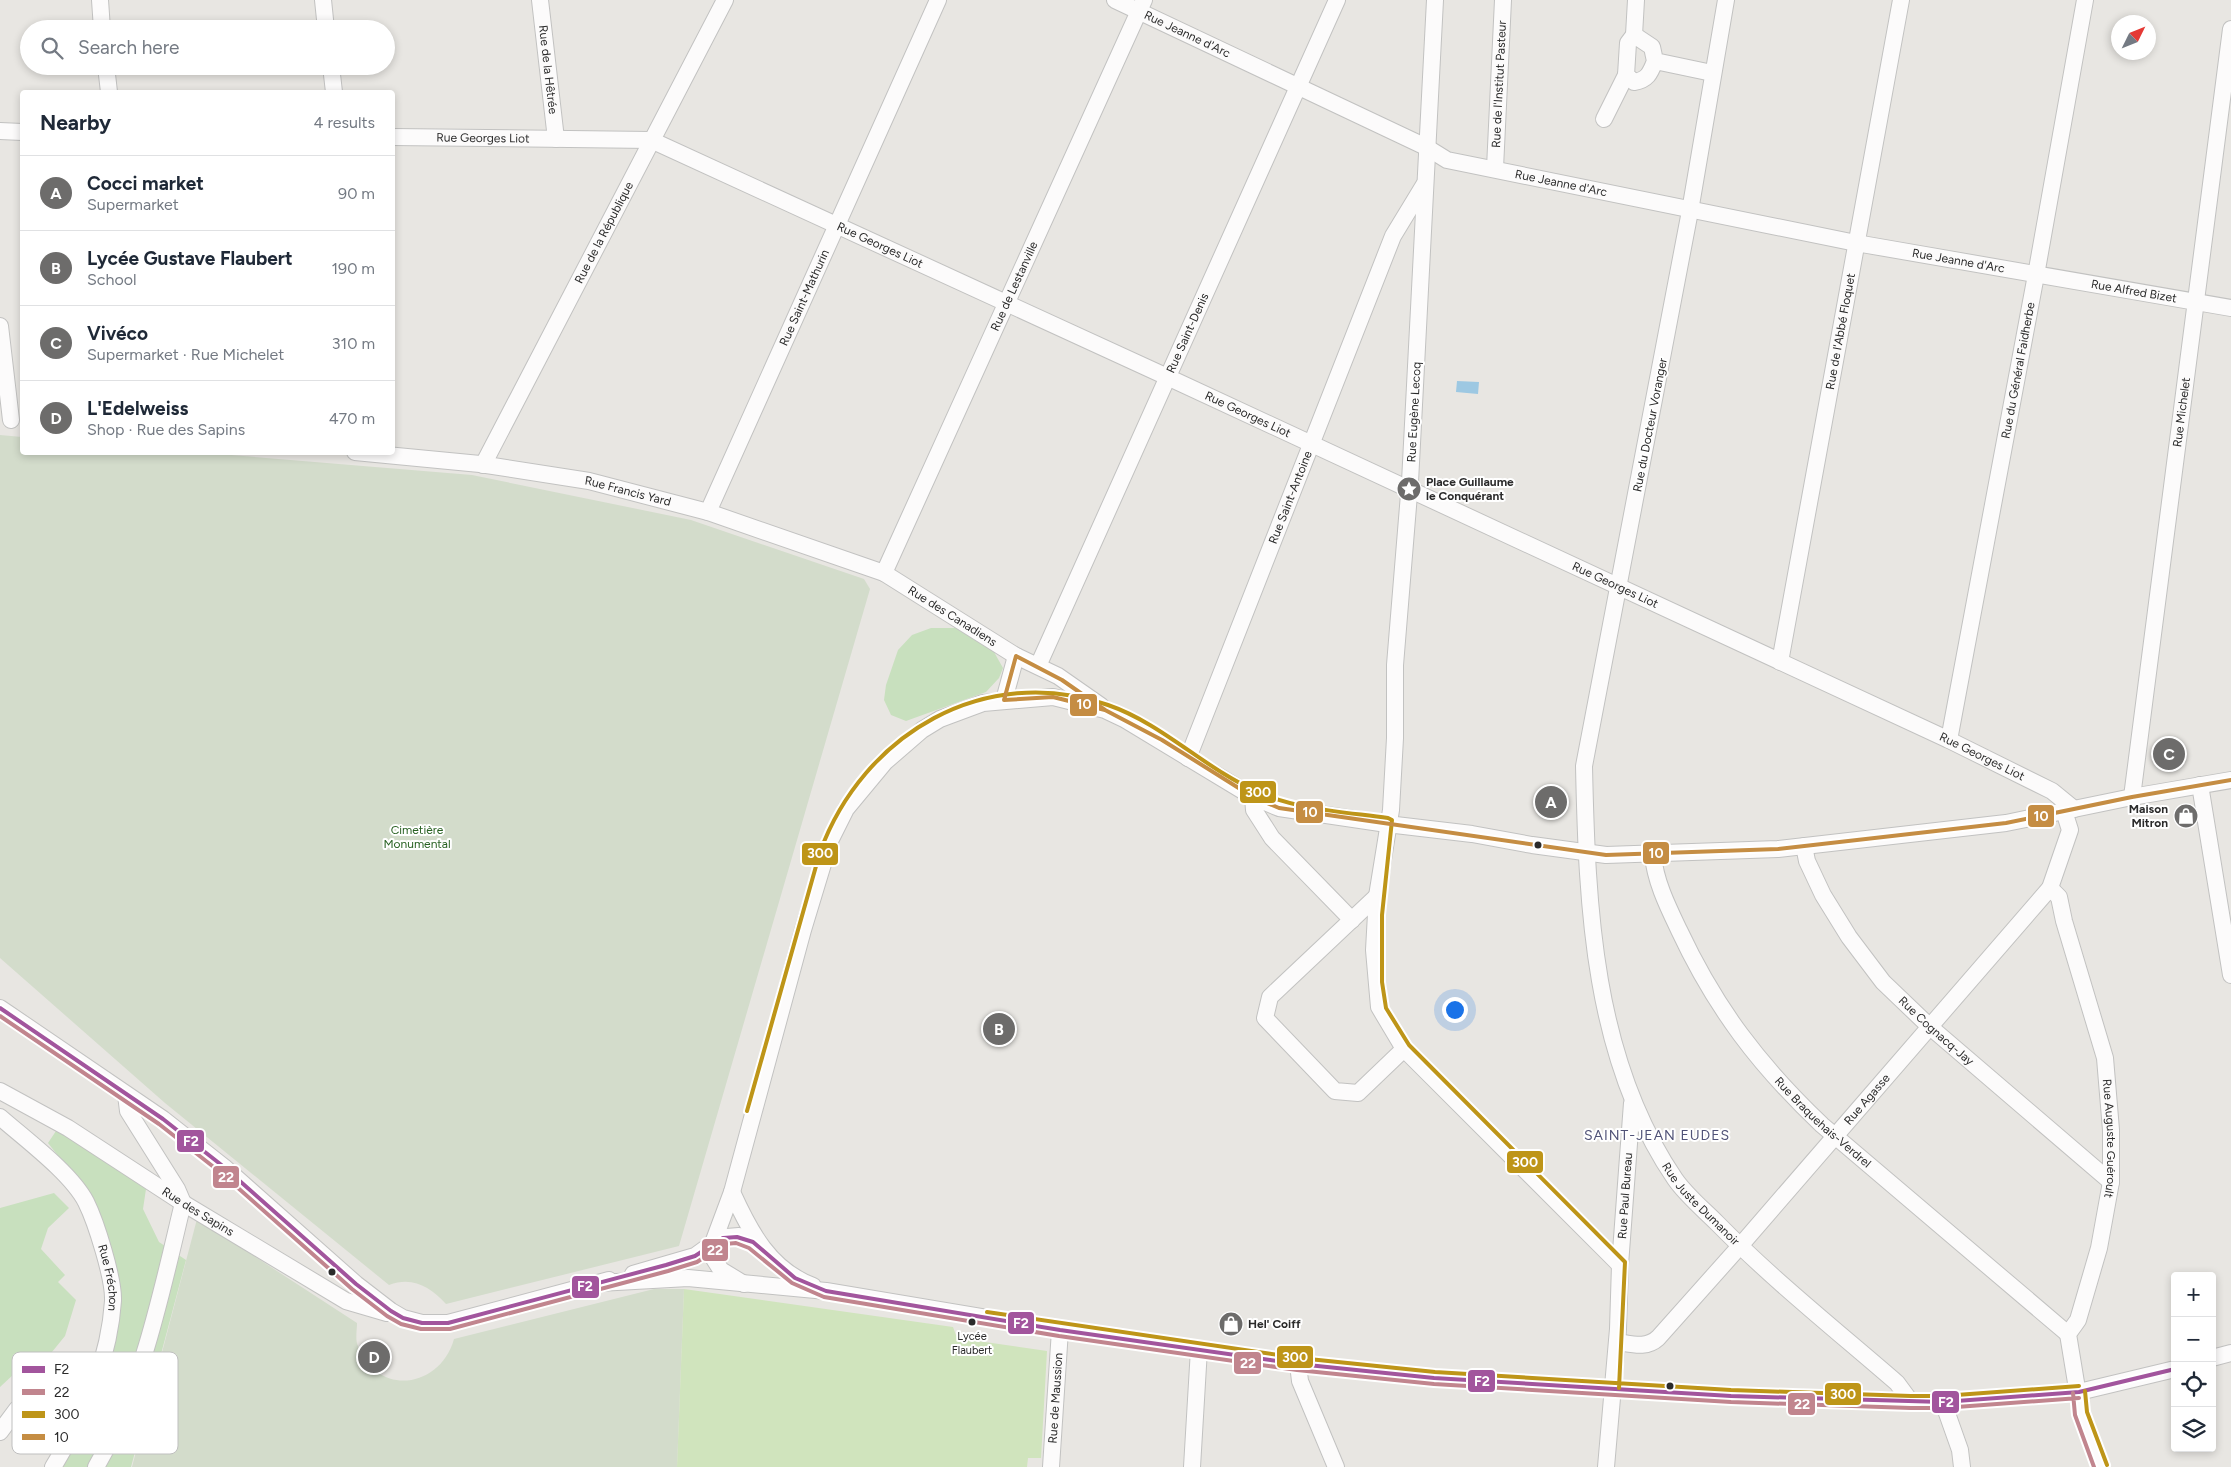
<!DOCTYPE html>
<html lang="en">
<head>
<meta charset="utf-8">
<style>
  body { margin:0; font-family:Figtree,sans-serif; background:#f2f2f3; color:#1f2937 }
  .controls { position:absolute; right:15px; bottom:15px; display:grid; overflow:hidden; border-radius:5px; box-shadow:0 2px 8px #0003 }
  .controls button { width:45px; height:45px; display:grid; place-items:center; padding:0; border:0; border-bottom:1px solid #e0e1e3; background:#fff; color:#1f2937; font:25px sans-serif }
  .compass { position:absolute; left:2111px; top:15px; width:45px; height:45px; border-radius:50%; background:#fff; box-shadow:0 2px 8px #0003; rotate:47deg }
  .you { position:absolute; left:1454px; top:1009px; width:18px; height:18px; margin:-12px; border:4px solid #fff; border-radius:50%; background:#1a73e8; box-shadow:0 0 0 8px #1a73e833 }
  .badge { display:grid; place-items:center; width:32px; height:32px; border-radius:50%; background:#6d6c6b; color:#fff; font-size:16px; font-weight:700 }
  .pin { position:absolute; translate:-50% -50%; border:2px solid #fff; box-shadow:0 1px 5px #0006 }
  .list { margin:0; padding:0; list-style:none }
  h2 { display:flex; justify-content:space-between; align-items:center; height:65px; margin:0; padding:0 20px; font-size:21px }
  h2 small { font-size:16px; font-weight:400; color:#747a83 }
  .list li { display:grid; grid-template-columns:32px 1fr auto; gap:15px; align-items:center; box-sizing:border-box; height:75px; padding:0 20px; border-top:1px solid #e0e1e3 }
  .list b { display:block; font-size:19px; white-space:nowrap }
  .list p { margin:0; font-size:16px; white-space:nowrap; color:#747a83 }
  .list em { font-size:16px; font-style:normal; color:#747a83 }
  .icon { flex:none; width:28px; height:28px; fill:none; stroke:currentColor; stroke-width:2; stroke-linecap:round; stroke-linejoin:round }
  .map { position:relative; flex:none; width:2231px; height:1467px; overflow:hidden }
  .search { position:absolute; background:#fff; box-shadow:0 2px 8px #0003; left:20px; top:20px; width:375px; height:55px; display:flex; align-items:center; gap:12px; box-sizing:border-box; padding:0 18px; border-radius:28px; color:#747a83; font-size:19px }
  .panel { position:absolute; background:#fff; box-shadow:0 2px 8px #0003; left:20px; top:90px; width:375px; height:365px; border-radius:5px }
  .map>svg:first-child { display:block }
</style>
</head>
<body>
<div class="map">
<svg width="2231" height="1467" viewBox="0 0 2231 1467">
  <rect width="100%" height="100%" fill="#e8e6e2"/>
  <!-- green -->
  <path fill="#c8e0be" d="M 931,628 L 956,628 L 994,652 L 1003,668 L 999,678 L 986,692 L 906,721 L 891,715 L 884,700 L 886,685 L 898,650 L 912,635 Z
    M 58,1128 L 146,1189 L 143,1209 L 159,1242 L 186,1260 L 131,1467 L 62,1467 L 106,1383 L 120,1306 L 91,1198 L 48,1143 Z
    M 54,1193 L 69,1208 L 48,1228 L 41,1249 L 65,1275 L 58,1282 L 76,1300 L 65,1336 L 43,1363 L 52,1385 L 30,1397 L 14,1374 L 0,1387 L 0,1208 Z"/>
  <!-- cemetery -->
  <path fill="#d3dccb" d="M 0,435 L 22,437 L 22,452 L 207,453 L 472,475 L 691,520 L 864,579 L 870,589 L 679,1246 L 446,1304 C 430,1287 413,1276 389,1285 L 165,1103 L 0,958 Z
    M 197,1219 L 357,1323 C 357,1330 355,1340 358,1346 C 377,1397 440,1389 454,1339 L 654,1289 L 684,1289 L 677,1467 L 132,1467 Z"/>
  <!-- pitch -->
  <path fill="#d0e4bd" d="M 684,1289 L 953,1327 L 957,1338 L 1047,1351 L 1041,1458 L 1028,1458 L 1027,1467 L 677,1467 Z"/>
  <!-- water -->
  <path fill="#9dc8e2" d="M 1457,381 L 1479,382 L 1478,394 L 1456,392 Z"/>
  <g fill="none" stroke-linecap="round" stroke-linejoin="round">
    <defs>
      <g id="minor">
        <path d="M 100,0 L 102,29"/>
        <path d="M 323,0 L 326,29"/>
        <path id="s1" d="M 540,0 L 556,139"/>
        <path id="s2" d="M 1115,0 L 1426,147 L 1447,160 L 1856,243 L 2231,308"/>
        <path d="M 1435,0 L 1410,482 L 1395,665 L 1395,738 L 1391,810 L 1377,896 L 1374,950 L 1379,1007 L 1404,1049 L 1620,1265"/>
        <path id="s3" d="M 1726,0 L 1690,211 L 1584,766 C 1587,906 1593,1059 1675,1179 C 1686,1195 1703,1209 1717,1223 C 1773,1280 1837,1331 1897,1383 L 1911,1402"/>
        <path d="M 1634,35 L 1636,0"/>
        <path d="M 1655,61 L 1652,47 L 1634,35 L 1628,43 L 1626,75 L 1634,82 C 1647,80 1650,74 1655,61 L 1712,73"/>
        <path d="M 106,66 L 109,92"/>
        <path d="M 331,66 L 334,92"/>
        <path d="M 1604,119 L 1626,75"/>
        <path d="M 0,131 L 22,132"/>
        <path id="s4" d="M 392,137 L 651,140 L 1163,375 L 1949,740 L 2052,791 L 2074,809"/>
        <path id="s5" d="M 1495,168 L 1503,0"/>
        <path d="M 0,326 L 11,420"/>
        <path id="s6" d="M 355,452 L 480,464 L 589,481 L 708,512 L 884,573 L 1016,656 L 1058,676 L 1101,706"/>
        <path id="s7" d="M 483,465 L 725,0"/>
        <path id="s8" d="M 708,512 L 938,0"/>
        <path id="s9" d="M 884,573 L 1144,0"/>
        <path id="s10" d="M 1780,662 L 1901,0"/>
        <path id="s11" d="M 1038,666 L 1337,0"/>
        <path d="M 1004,700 L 1016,656"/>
        <path id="s12" d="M 1949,740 L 2036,275 L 2085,0"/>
        <path id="s13" d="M 1188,758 L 1393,236 L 1424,185"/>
        <path d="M 2200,785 L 2231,975"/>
        <path d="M 1253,797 L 1254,810 L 1272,838 L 1352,920"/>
        <path id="s14" d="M 2132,797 L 2231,29"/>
        <path id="s15" d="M 1804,846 L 1807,861 L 1823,895 L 1849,937 L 1883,982 L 1929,1026 L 2111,1182"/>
        <path id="s16" d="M 1653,855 C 1655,881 1668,907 1679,930 C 1716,1009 1759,1065 1822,1125 L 2068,1334"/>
        <path id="s17" d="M 2050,888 L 2059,897 L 2064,921 L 2105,1058 L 2111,1130 L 2111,1182 L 2099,1248 L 2078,1320 L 2068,1334 L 2081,1413 L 2101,1467"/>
        <path d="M 1377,896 L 1270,997 L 1265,1018 L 1335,1091 L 1358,1093 L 1404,1049"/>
        <path d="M 0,1008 L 163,1119 L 224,1167 L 356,1284 L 391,1311 L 403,1318 L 422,1323 L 448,1323 L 609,1280"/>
        <path id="s18" d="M 0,1091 L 68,1128 L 183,1203 L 346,1301 L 387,1313"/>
        <path id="s19" d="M 0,1117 C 25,1139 71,1173 86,1202 C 96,1222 114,1279 113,1301 C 109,1361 85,1416 53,1467"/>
        <path d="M 732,1192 C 750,1232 770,1270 813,1286"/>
        <path d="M 633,1274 L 695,1256 L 713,1243 L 727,1237 L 739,1236 L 762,1249"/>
        <path d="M 599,1283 L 688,1278 L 826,1291 L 1060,1330 L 1298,1364 L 1434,1378 L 1731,1396 L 1943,1402 L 2079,1392 L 2175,1369"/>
        <path d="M 744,1284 L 721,1270 L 714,1259 L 713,1243 L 732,1192 L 803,930 L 830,841 L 846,809 L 885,762 L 922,730 L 940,719 L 983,703 L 1053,697 L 1105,710 L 1124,719 L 1253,797 L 1279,808 L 1387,824 L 1472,834 L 1532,845 L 1606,855 L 1778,849 L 2006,823 L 2132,797 L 2231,780"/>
        <path id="s20" d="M 1617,1342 C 1632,1344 1646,1349 1658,1338 L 1740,1246 L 2050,888 L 2070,830 L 2064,811"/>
        <path d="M 2212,1358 L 2231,1353"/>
        <path d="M 1298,1364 L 1300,1381 L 1336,1467"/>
        <path d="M 1943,1402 L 1960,1450 L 1962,1467"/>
        <path d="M 0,1432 L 17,1409 L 59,1387 L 104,1357"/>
        <path d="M 96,1467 C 143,1386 161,1294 183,1203 L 177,1189 L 128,1111 L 126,1095"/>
        <path id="s21" d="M 1051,1467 L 1060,1330"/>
        <path d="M 1192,1467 L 1199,1349"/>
        <path id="s22" d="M 1606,1467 L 1618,1329 L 1620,1265 L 1632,1103"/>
      </g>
    </defs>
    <!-- minor casing -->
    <use href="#minor" stroke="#c2c2c1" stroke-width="18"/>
    <!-- minor -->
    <use href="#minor" stroke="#fcfbfb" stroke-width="16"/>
    <defs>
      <path id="bus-1" d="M 0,1008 L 163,1119 L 224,1167 L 356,1284 L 391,1311 L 403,1318 L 422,1323 L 448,1323 L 666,1265 L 695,1256 L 723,1238 L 737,1237 L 753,1242 L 795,1278 L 826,1291 L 1060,1330 L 1298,1364 L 1434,1378 L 1731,1396 L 1943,1402 L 2079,1392 L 2175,1369"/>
      <path id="bus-2" d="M 0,1016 L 159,1124 L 220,1172 L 352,1289 L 387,1316 L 401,1324 L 421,1329 L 450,1329 L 668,1271 L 697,1262 L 725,1244 L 736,1243 L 749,1248 L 792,1283 L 824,1297 L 1059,1336 L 1297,1370 L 1434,1384 L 1731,1402 L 1911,1408 L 1943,1408 L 2079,1398
        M 2073,1393 L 2075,1415 L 2094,1467"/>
      <path id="bus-3" d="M 747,1111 L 820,852 C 863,734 985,662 1108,705 C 1163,724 1205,769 1258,792 C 1299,810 1345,812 1388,818 L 1392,820 L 1382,915 L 1382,982 L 1386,1008 L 1409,1045 L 1625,1262 L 1619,1388
        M 987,1312 L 1299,1358 L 1435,1372 L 1731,1390 L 1911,1396 L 1943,1396 L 2079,1386
        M 2085,1391 L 2087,1412 L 2107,1465"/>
      <path id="bus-4" d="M 1016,656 L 1062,680 L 1105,710 L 1053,697 L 1004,700 Z
        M 1105,710 L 1162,740 L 1253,797 L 1279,808 L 1606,855 L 1778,849 L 2006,823 L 2132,797 L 2231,780"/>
    </defs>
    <!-- bus-1 casing -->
    <use href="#bus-1" stroke="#fff" stroke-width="8"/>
    <!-- bus-2 casing -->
    <use href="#bus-2" stroke="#fff" stroke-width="8"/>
    <!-- bus-3 casing -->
    <use href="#bus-3" stroke="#fff" stroke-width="8"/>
    <!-- bus-4 casing -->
    <use href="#bus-4" stroke="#fff" stroke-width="8"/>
    <!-- bus-1 -->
    <use href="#bus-1" stroke="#a2559d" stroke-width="4"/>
    <!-- bus-2 -->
    <use href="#bus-2" stroke="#c1858e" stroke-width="4"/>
    <!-- bus-3 -->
    <use href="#bus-3" stroke="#be9518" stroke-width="4"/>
    <!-- bus-4 -->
    <use href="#bus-4" stroke="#c58d43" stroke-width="4"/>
  </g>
  <!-- icons -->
  <defs>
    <symbol id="sight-disc" viewBox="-11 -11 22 22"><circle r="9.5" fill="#6d6c6b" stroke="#fff"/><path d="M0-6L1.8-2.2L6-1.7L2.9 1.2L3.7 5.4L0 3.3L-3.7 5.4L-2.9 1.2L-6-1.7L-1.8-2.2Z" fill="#fff"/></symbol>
    <symbol id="shop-disc" viewBox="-11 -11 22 22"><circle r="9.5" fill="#6d6c6b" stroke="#fff"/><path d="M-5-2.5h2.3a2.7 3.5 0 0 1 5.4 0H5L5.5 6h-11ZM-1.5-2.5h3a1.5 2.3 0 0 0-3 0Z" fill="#fff"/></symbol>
  </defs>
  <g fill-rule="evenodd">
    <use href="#sight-disc" x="1395" y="475" width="28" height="28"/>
    <use href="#shop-disc" x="2172" y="802" width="28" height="28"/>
    <use href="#shop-disc" x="1217" y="1310" width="28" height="28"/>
  </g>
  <!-- markers -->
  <g fill="#2b2b2b" stroke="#fff" stroke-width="2">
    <circle cx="1538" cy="845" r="4.5"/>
    <circle cx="332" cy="1272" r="4.5"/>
    <circle cx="972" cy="1322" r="4.5"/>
    <circle cx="1670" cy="1386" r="4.5"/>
  </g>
  <g text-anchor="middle" stroke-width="4" stroke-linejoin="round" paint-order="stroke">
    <!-- bus labels -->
    <g font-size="11" fill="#2b2b2b" stroke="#fff">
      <text x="972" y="1340">Lycée<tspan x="972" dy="14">Flaubert</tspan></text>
    </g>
    <!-- street labels -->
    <g font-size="12" fill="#2b2b2b" stroke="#fff">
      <text dy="4" stroke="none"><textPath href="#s2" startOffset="80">Rue Jeanne d'Arc</textPath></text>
      <text dy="4" stroke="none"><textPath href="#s1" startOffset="70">Rue de la Hêtrée</textPath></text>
      <text dy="4" stroke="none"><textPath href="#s5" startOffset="84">Rue de l'Institut Pasteur</textPath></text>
      <text dy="4" stroke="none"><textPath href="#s4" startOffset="91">Rue Georges Liot</textPath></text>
      <text dy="4" stroke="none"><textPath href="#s2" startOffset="485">Rue Jeanne d'Arc</textPath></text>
      <text dy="4" stroke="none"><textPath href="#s7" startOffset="262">Rue de la République</textPath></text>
      <text dy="4" stroke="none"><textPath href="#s4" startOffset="511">Rue Georges Liot</textPath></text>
      <text dy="4" stroke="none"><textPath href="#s2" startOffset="890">Rue Jeanne d'Arc</textPath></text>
      <text dy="4" stroke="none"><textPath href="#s9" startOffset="315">Rue de Lestanville</textPath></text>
      <text dy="4" stroke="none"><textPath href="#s2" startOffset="1068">Rue Alfred Bizet</textPath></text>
      <text dy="4" stroke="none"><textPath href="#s8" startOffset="235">Rue Saint-Mathurin</textPath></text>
      <text dy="4" stroke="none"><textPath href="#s10" startOffset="336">Rue de l'Abbé Floquet</textPath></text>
      <text dy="4" stroke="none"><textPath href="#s11" startOffset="365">Rue Saint-Denis</textPath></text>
      <text dy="4" stroke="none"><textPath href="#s12" startOffset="376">Rue du Général Faidherbe</textPath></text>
      <text transform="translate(1414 412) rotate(-87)" y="4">Rue Eugène Lecoq</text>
      <text dy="4" stroke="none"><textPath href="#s14" startOffset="388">Rue Michelet</textPath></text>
      <text dy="4" stroke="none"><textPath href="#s4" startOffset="916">Rue Georges Liot</textPath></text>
      <text transform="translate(1650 425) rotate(-79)" y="4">Rue du Docteur Voranger</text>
      <text dy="4" stroke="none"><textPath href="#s6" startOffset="276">Rue Francis Yard</textPath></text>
      <text dy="4" stroke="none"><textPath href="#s13" startOffset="280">Rue Saint-Antoine</textPath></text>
      <text dy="4" stroke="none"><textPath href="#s4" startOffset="1321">Rue Georges Liot</textPath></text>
      <text dy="4" stroke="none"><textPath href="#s6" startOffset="626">Rue des Canadiens</textPath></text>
      <text dy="4" stroke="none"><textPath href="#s4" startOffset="1726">Rue Georges Liot</textPath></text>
      <text dy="4" stroke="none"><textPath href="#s15" startOffset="231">Rue Cognacq-Jay</textPath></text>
      <text dy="4" stroke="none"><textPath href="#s20" startOffset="360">Rue Agasse</textPath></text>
      <text dy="4" stroke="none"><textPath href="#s16" startOffset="322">Rue Braquehais-Verdrel</textPath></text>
      <text dy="4" stroke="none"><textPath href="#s17" startOffset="261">Rue Auguste Guéroult</textPath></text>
      <text dy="4" stroke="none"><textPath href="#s22" startOffset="272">Rue Paul Bureau</textPath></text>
      <text dy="4" stroke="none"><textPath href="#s3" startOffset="1244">Rue Juste Dumanoir</textPath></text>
      <text dy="4" stroke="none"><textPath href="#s18" startOffset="232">Rue des Sapins</textPath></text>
      <text dy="4" stroke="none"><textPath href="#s19" startOffset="201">Rue Fréchon</textPath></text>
      <text dy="4" stroke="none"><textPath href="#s21" startOffset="69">Rue de Maussion</textPath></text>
    </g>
    <!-- poi labels -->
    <g font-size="12" font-weight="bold" fill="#2b2b2b" stroke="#fff" text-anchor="start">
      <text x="1426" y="486">Place Guillaume<tspan x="1426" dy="14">le Conquérant</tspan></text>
      <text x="2168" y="813" text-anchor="end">Maison<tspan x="2168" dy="14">Mitron</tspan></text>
      <text x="1248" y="1328">Hel' Coiff</text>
    </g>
    <!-- park labels -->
    <g font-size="12" fill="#286122" stroke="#fff">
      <text x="417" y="834">Cimetière<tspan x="417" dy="14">Monumental</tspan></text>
    </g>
    <!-- neighbourhood labels -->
    <g font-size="14" letter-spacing="1" fill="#505277" stroke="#fff">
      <text x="1657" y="1140">SAINT-JEAN EUDES</text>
    </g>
  </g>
  <!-- legend -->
  <rect x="12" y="1352" width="166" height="102" rx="8" fill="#fff" stroke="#bfbfbf" stroke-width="1"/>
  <rect x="22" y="1366" width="23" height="7" fill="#a2559d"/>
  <rect x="22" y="1389" width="23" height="6" fill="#c1858e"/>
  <rect x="22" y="1411" width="23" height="7" fill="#be9518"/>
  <rect x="22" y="1434" width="23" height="6" fill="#c58d43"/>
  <g font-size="14" fill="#2b2b2b">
    <text x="54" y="1374">F2</text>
    <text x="54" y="1397">22</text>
    <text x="54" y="1419">300</text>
    <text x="54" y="1442">10</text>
  </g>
  <g stroke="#fff" stroke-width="2">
    <rect x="1069" y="693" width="29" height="24" rx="5" fill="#c58d43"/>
    <rect x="1239" y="780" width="38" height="24" rx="5" fill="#be9518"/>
    <rect x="1295" y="800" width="29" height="24" rx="5" fill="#c58d43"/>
    <rect x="2027" y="804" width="28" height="24" rx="5" fill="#c58d43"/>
    <rect x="1642" y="841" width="28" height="24" rx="5" fill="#c58d43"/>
    <rect x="801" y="842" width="38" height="24" rx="5" fill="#be9518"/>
    <rect x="176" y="1129" width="29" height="24" rx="5" fill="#a2559d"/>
    <rect x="1506" y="1150" width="38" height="24" rx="5" fill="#be9518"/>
    <rect x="212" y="1165" width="28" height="24" rx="5" fill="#c1858e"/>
    <rect x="701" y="1238" width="28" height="24" rx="5" fill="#c1858e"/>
    <rect x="571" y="1275" width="29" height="24" rx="5" fill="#a2559d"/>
    <rect x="1007" y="1311" width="28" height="24" rx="5" fill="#a2559d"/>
    <rect x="1276" y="1345" width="38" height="24" rx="5" fill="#be9518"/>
    <rect x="1233" y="1351" width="29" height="24" rx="5" fill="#c1858e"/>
    <rect x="1467" y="1369" width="29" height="24" rx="5" fill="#a2559d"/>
    <rect x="1824" y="1382" width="38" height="24" rx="5" fill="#be9518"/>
    <rect x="1931" y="1390" width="29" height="24" rx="5" fill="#a2559d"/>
    <rect x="1787" y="1392" width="29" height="24" rx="5" fill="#c1858e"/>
  </g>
  <g font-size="14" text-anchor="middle" font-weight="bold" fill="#fff">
    <text x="1084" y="709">10</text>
    <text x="1258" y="797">300</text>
    <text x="1310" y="817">10</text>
    <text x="2041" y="821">10</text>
    <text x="1656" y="858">10</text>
    <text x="820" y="858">300</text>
    <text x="191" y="1146">F2</text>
    <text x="1525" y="1167">300</text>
    <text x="226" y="1182">22</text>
    <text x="715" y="1255">22</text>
    <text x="585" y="1291">F2</text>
    <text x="1021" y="1328">F2</text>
    <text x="1295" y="1362">300</text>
    <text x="1248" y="1368">22</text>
    <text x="1482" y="1386">F2</text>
    <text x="1843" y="1399">300</text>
    <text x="1946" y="1407">F2</text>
    <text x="1802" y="1409">22</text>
  </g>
</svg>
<div class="controls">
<button>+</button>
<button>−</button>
<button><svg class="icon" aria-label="locate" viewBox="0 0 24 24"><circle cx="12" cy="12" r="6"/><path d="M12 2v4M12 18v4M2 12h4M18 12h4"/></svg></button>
<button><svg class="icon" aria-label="layers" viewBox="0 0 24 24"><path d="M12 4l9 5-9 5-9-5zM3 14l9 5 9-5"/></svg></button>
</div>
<svg class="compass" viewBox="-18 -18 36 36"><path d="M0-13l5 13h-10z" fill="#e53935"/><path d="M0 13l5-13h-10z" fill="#747a83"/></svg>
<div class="you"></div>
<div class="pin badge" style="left:1551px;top:802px">A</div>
<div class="pin badge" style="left:999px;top:1029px">B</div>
<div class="pin badge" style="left:2169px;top:754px">C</div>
<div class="pin badge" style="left:374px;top:1357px">D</div>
<div class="search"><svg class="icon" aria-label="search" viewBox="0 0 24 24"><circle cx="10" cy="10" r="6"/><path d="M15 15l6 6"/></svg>Search here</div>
<section class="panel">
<h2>Nearby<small>4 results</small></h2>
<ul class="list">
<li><span class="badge">A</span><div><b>Cocci market</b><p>Supermarket</p></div><em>90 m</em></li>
<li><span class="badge">B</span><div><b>Lycée Gustave Flaubert</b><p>School</p></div><em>190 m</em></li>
<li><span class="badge">C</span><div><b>Vivéco</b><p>Supermarket · Rue Michelet</p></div><em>310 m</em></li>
<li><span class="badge">D</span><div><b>L'Edelweiss</b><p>Shop · Rue des Sapins</p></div><em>470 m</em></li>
</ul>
</section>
</div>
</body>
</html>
